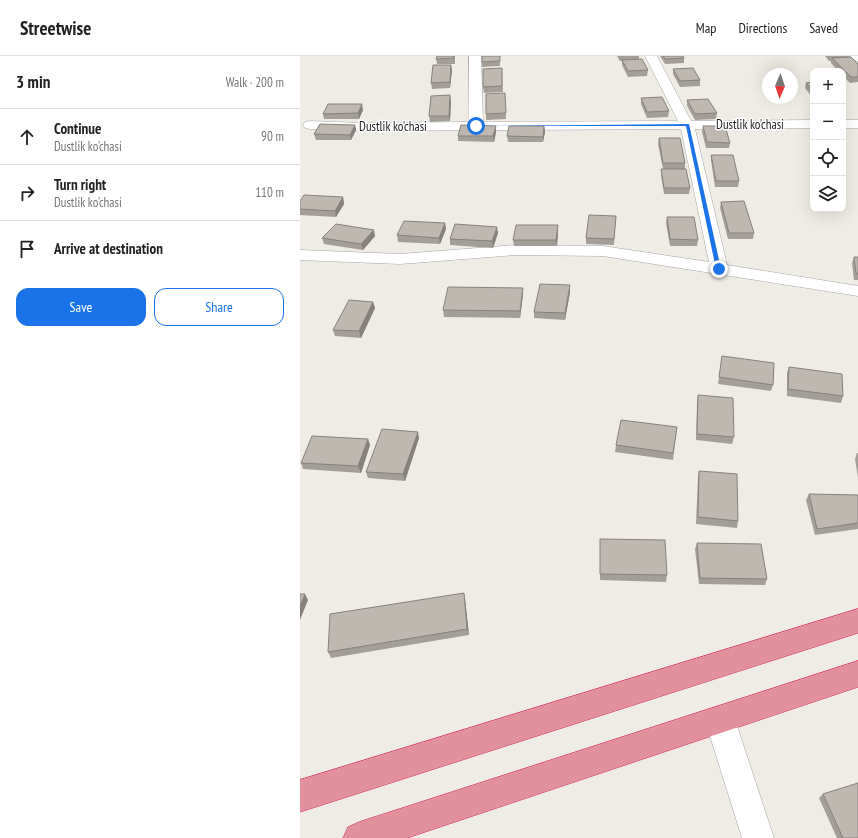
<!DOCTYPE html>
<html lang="en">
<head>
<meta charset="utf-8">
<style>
  body { margin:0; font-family:"PT Sans Narrow",sans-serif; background:#f2f2f2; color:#222 }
  .controls { position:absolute; right:12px; top:12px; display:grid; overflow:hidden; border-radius:8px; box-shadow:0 4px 16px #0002 }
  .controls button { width:36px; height:36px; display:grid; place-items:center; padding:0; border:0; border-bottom:1px solid #e0e0e0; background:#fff; color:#222; font:20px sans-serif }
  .compass { position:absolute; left:462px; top:12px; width:36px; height:36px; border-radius:50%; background:#fff; box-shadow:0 4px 16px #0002; rotate:182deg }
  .stop { position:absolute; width:12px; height:12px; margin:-9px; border:3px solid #1a73e8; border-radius:50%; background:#fff }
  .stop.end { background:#1a73e8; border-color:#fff; box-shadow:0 1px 4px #0008 }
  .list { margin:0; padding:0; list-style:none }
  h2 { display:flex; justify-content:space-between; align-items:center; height:52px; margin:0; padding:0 16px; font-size:17px }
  h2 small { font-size:13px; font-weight:400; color:#767676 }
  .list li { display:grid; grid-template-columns:26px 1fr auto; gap:12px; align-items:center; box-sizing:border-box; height:56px; padding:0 16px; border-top:1px solid #e0e0e0 }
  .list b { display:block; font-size:15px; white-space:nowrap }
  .list p { margin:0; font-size:13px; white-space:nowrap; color:#767676 }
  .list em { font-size:13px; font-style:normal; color:#767676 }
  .actions { display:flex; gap:8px; padding:12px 16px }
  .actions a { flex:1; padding:9px 0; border:1px solid #1a73e8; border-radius:12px; text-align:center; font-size:14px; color:#1a73e8 }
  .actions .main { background:#1a73e8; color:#fff }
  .icon { flex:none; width:22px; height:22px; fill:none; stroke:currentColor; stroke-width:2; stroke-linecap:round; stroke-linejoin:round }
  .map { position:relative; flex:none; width:558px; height:782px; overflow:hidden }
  header { display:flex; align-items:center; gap:24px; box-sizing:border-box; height:56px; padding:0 20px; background:#fff; border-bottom:1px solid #e0e0e0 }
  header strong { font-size:19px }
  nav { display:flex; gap:22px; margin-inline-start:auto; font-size:14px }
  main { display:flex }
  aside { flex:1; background:#fff }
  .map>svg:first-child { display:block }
</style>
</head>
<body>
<header>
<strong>Streetwise</strong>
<nav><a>Map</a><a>Directions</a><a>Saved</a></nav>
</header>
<main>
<aside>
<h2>3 min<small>Walk · 200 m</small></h2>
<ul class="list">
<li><svg class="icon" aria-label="ahead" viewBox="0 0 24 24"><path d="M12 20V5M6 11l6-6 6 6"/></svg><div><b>Continue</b><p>Dustlik ko'chasi</p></div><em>90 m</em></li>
<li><svg class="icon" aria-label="right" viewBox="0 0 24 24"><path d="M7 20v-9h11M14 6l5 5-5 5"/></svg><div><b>Turn right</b><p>Dustlik ko'chasi</p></div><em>110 m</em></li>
<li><svg class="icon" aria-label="arrive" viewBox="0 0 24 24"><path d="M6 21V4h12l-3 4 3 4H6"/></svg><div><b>Arrive at destination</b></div></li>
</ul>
<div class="actions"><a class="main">Save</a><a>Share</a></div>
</aside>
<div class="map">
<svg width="558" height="782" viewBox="0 0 558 782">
  <rect width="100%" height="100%" fill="#efece5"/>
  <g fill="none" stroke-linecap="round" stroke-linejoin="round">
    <defs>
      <path id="street" d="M 169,0 L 181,0 L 183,66 L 378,65 L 345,0 L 357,0 L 391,65 L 513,64 L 513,72 L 395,73 L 427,209 L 558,230 L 558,240 L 303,200 L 216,199 L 100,208 L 0,204 L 0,194 L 100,198 L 216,189 L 303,190 L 409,206 L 381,73 L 61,75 L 10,73 L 5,72 L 3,69 L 5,66 L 10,65 L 61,67 L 169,66 Z
        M 550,0 L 558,0 L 558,5 L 554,4 Z
        M 543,64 L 558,64 L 558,72 L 543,72 Z
        M 420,650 L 430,654 L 435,664 L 474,782 L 442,782 L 405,664 L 410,654 Z"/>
      <path id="highway" d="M 558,553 L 558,577 L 0,756 L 0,724 Z
        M 558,605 L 558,631 L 107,782 L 43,782 L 48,771 L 59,766 Z"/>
    </defs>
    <!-- street casing -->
    <use href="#street" stroke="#a5a5a5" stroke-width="1"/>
    <!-- highway casing -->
    <use href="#highway" stroke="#d22c5c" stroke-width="1"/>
    <!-- street -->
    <use href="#street" fill="#fff" fill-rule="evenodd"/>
    <!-- highway -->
    <use href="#highway" fill="#e2909b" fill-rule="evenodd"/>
  </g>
  <!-- wall -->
  <path fill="#a49e98" d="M 155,0 L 155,8 L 137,8 L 136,3 Z
    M 200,0 L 200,10 L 182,11 L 182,6 Z
    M 317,0 L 339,0 L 339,3 L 348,14 L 347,20 L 328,21 L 322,9 L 322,5 L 320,5 Z
    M 360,0 L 383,0 L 384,2 L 384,7 L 365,8 Z
    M 525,0 L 549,0 L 549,1 L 558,8 L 558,26 L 550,27 L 543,20 L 543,15 L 538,15 L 531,7 L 531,5 L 529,5 Z
    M 202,12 L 203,36 L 184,37 L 183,31 Z
    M 373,13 L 400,24 L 400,30 L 380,31 L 373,18 Z
    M 152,14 L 150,32 L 132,33 L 131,27 Z
    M 513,26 L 513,42 L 505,32 L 506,27 Z
    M 205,37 L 206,63 L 186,64 L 186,58 Z
    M 341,42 L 369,55 L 368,61 L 347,62 L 341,48 Z
    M 387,44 L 417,57 L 416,63 L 395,64 L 387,50 Z
    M 151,45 L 150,65 L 130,66 L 129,60 Z
    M 63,54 L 59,63 L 24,63 L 23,58 Z
    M 55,69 L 56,74 L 51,84 L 16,84 L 14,78 Z
    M 244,70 L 245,76 L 243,86 L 208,86 L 207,80 Z
    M 403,70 L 430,87 L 429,92 L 406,92 L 402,76 Z
    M 196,76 L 194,86 L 158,85 L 158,80 Z
    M 359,82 L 385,107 L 385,113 L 390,132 L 389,138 L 364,138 L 361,119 L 361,113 L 363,113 L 358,88 Z
    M 411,99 L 439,125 L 438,131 L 415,131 L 411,104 Z
    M 43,141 L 44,148 L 36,161 L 0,159 L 0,145 Z
    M 421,146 L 454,177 L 453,183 L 428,183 L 420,152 Z
    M 316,160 L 314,189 L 286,188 L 286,182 Z
    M 367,161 L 398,184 L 397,190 L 370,190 L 366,167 Z
    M 145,167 L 146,173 L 140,188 L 98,186 L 97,179 Z
    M 258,176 L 257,190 L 214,190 L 213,184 Z
    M 198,177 L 193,192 L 150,189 L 150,183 Z
    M 75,180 L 63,194 L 24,188 L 22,182 Z
    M 554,201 L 558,201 L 558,224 L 554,224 L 552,207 Z
    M 223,232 L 223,238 L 220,262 L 144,261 L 143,254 Z
    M 270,236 L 265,264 L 234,262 L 234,256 Z
    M 73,246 L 75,252 L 61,282 L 35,280 L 33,274 Z
    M 422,300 L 473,329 L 471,335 L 418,328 Z
    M 489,311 L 543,340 L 541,347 L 487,340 L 487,317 Z
    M 398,339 L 434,381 L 432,388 L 396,384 L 397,346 Z
    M 377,371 L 373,404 L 315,396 L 316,389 Z
    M 119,382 L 105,425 L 68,422 L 66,416 Z
    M 68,383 L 70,389 L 61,417 L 3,413 L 1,407 Z
    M 557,397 L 558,397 L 558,422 L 555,403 Z
    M 399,415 L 438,465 L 437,472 L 396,468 L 398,421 Z
    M 509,438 L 558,439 L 558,473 L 515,479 L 506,444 Z
    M 300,483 L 367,519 L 366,526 L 300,524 Z
    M 397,487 L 467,523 L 465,529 L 399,528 L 395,493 Z
    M 165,543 L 169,579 L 31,602 L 28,596 Z
    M 523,738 L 558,782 L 537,782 L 519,742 Z"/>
  <!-- shaded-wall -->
  <path fill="#86817c" d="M 151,9 L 152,14 L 150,32 L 150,26 Z
    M 150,39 L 151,45 L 150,65 L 149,60 Z
    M 62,48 L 63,54 L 59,63 L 58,57 Z
    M 55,69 L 56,74 L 51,84 L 50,79 Z
    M 196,70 L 196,76 L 194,86 L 193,80 Z
    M 244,70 L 245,76 L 243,86 L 243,81 Z
    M 43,141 L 44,148 L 36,161 L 35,155 Z
    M 145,167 L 146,173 L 140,188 L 139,182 Z
    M 258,169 L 258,176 L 257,190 L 256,184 Z
    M 197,171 L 198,177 L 193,192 L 192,185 Z
    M 74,174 L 75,180 L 63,194 L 61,188 Z
    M 270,229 L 270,236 L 265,264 L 265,257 Z
    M 223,232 L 223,238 L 220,262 L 220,255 Z
    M 73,246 L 75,252 L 61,282 L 59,275 Z
    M 118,376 L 119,382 L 105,425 L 103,418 Z
    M 68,383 L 70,389 L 61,417 L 58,410 Z
    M 164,537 L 165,543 L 169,579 L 167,573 Z
    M 5,538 L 8,544 L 0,564 L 0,550 Z"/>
  <!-- building -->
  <path fill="#bfb8b1" stroke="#86817c" d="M 137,0 L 154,0 L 154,2 L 136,3 Z
    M 182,0 L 200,0 L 200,5 L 182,6 Z
    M 363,0 L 383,0 L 384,2 L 365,3 Z
    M 551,1 L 558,8 L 558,21 L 551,21 L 532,2 Z
    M 342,3 L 348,14 L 328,15 L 322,4 Z
    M 133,9 L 151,9 L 150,26 L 131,27 Z
    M 202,12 L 202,30 L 183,31 L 183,13 Z
    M 393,12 L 400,24 L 380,25 L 373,13 Z
    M 513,26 L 513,35 L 506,27 Z
    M 205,37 L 206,57 L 186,58 L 186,38 Z
    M 150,39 L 149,60 L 129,60 L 131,40 Z
    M 362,41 L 369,55 L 347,56 L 341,42 Z
    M 408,43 L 417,57 L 395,58 L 387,44 Z
    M 28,48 L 62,48 L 58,57 L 23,58 Z
    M 20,68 L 55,69 L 50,79 L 14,78 Z
    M 161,69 L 196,70 L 193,80 L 158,80 Z
    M 209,70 L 244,70 L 243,81 L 207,80 Z
    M 403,70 L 425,70 L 430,87 L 407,86 Z
    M 359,82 L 380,82 L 385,107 L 363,107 Z
    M 411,99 L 433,99 L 439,125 L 416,125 Z
    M 361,113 L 386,113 L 390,132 L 364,132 Z
    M 4,139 L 43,141 L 35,155 L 0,153 L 0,145 Z
    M 444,145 L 454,177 L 429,177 L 421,146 Z
    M 289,159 L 316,160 L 314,183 L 286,182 Z
    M 367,161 L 394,161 L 398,184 L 370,183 Z
    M 104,165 L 145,167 L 139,182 L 97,179 Z
    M 36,168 L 74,174 L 61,188 L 22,182 Z
    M 155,168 L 197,171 L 192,185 L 150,183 Z
    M 216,169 L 258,169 L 256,184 L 213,184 Z
    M 554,201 L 558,201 L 558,218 L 556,217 Z
    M 240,228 L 270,229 L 265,257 L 234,256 Z
    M 148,231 L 223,232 L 220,255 L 143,254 Z
    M 49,244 L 73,246 L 59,275 L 33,274 Z
    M 422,300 L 474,307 L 473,329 L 419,321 Z
    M 489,311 L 542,318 L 543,340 L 488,333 Z
    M 398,339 L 433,342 L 434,381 L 397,378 Z
    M 321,364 L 377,371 L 373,397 L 316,389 Z
    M 82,373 L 118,376 L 103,418 L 66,416 Z
    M 12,380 L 68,383 L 58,410 L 1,407 Z
    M 399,415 L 437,418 L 438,465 L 398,461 Z
    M 509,438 L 558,439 L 558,467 L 517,473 Z
    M 300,483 L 365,484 L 367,519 L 300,518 Z
    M 397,487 L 461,488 L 467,523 L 400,522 Z
    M 164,537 L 167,573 L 28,596 L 30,558 Z
    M 0,538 L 5,538 L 0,550 Z
    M 558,727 L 558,782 L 543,782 L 523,738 Z"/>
  <!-- route -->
  <path fill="#1a73e8" d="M 389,68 L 421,213 L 419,215 L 416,213 L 386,70 L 174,70 Z"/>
  <g text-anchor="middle" stroke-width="3" stroke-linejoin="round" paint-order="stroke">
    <!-- far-street labels -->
    <g font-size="13" fill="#1e1e1e" stroke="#fff">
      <text x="450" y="73">Dustlik ko'chasi</text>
      <text x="93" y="75">Dustlik ko'chasi</text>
    </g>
  </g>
</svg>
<div class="controls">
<button>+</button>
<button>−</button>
<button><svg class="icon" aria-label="locate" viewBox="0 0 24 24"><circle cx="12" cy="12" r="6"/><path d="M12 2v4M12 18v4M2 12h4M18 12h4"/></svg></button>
<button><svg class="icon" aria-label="layers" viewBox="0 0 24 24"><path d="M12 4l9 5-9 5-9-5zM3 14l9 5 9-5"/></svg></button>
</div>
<svg class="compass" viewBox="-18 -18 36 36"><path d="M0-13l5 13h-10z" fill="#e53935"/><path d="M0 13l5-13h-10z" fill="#767676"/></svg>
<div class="stop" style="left:176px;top:70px"></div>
<div class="stop end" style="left:419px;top:213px"></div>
</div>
</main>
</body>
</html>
